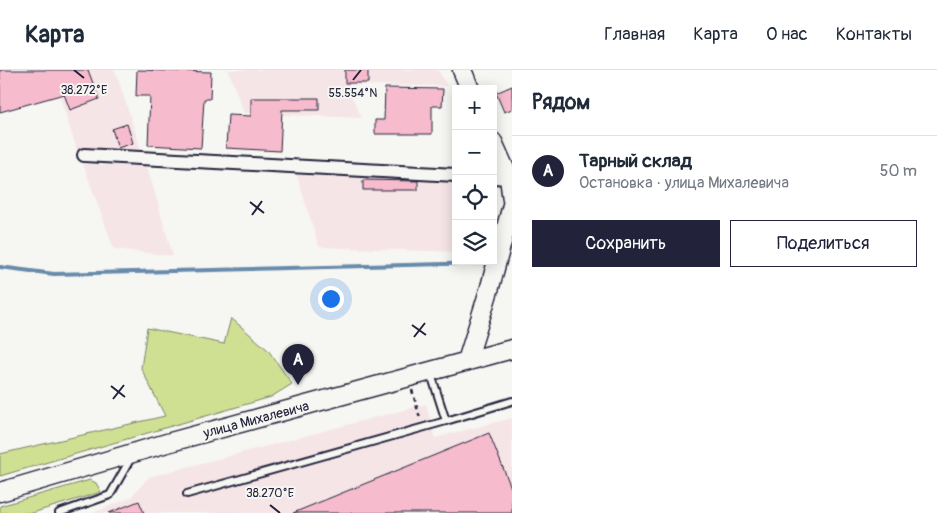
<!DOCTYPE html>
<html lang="ru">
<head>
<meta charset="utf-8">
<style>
  body { margin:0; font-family:Pangolin,sans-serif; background:#f2f2f3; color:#1f2937 }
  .controls { position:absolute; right:15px; top:15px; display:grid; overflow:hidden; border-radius:0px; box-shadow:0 2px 12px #0003 }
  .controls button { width:45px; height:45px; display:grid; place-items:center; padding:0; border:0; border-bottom:1px solid #e0e1e3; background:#fff; color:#1f2937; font:25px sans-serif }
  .you { position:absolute; left:330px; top:228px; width:18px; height:18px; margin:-12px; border:4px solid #fff; border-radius:50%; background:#1a73e8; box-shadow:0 0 0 8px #1a73e833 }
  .badge { display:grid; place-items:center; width:32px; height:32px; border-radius:50%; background:#22223b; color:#fff; font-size:16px; font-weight:700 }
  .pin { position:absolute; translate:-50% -41px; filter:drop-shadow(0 1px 2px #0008) }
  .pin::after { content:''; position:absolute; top:26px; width:18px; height:15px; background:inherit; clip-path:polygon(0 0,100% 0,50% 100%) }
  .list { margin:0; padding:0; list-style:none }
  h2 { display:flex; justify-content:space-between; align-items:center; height:65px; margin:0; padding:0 20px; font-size:21px }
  h2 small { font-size:16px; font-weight:400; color:#747a83 }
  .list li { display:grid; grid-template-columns:32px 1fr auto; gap:15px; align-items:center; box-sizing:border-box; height:70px; padding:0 20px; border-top:1px solid #e0e1e3 }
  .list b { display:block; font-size:19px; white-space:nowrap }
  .list p { margin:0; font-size:16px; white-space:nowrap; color:#747a83 }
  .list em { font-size:16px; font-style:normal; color:#747a83 }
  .actions { display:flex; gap:10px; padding:15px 20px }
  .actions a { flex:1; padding:11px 0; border:1px solid #22223b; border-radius:0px; text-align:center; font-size:18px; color:#22223b }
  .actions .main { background:#22223b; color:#fff }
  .icon { flex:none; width:28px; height:28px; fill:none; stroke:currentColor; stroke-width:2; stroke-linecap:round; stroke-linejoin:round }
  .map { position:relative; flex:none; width:512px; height:443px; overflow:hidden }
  header { display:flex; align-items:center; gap:30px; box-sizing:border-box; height:70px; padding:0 25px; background:#fff; border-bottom:1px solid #e0e1e3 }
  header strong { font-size:24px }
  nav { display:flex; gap:28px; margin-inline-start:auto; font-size:18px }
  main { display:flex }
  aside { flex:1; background:#fff }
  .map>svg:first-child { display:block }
</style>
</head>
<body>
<header>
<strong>Карта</strong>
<nav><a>Главная</a><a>Карта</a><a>О нас</a><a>Контакты</a></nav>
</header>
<main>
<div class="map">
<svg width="512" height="443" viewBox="0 0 512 443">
  <rect width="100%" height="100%" fill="#f6f6f2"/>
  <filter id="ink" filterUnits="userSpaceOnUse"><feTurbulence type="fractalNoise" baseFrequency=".02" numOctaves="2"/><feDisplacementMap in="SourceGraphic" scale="10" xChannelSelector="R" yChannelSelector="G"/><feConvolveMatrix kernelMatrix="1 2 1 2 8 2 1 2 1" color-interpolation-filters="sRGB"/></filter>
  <g filter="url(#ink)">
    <!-- built -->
    <path fill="#f6e5e7" d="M 51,0 L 115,0 L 143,85 L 77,80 Z
      M 228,0 L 438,0 L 447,16 L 346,15 L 362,48 L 244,43 Z
      M 83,94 L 147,96 L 173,186 L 114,179 Z
      M 296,103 L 456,109 L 456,182 L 319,177 Z
      M 426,334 L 435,368 L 512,348 L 512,443 L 92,443 L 130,428 L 149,407 Z"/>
    <!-- green -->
    <path fill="#d0e093" stroke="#798167" d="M 231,248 L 268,280 L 292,314 L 271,327 L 0,406 L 0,384 L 165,346 L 141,298 L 147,258 L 224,274 Z
      M 90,410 L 96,413 L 101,422 L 32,443 L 0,443 L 0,436 Z"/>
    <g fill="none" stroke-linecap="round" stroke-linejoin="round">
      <!-- stream -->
      <path stroke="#678aab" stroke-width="4" d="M 0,197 L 54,204 L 484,193"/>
    </g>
    <!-- building -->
    <path fill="#f6bccd" stroke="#22223b" d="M 0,0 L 88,0 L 99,29 L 70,40 L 64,24 L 0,42 Z
      M 137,0 L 211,2 L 210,29 L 204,29 L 201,78 L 148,75 L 150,26 L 136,26 Z
      M 345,0 L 368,0 L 368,13 L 345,13 Z
      M 512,16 L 512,39 L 504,42 L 496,23 Z
      M 385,18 L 443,19 L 442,36 L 432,36 L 432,64 L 375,64 L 375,50 L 384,50 Z
      M 251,28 L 319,28 L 319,40 L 282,40 L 280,81 L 226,78 L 228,45 L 251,46 Z
      M 127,54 L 133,73 L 118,78 L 112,59 Z
      M 363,110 L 418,111 L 418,120 L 363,120 Z
      M 489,363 L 512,420 L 512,443 L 293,443 Z
      M 139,431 L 144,443 L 109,443 Z"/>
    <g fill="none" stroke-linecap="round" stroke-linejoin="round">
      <defs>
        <path id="lane" d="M 431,304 L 446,351 L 512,331
          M 187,424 L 446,351
          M 59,443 L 110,425 L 131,388"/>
        <path id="street" d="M 84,85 L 456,105
          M 493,107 L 509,108"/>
        <path id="secondary" d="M 462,0 L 470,19
          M 493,72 L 509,108 L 512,130
          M 467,291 L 490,217 L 512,135
          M 0,422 L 167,373 L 512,279"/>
      </defs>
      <!-- lane casing -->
      <use href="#lane" stroke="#22223b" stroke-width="10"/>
      <!-- street casing -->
      <use href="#street" stroke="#22223b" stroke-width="16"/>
      <!-- secondary casing -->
      <use href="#secondary" stroke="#22223b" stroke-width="21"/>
      <!-- path -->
      <path stroke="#22223b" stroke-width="2.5" stroke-dasharray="4 4" stroke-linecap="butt" d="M 412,320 L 420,348"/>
      <!-- lane -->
      <use href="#lane" stroke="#f6f6f2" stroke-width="6"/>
      <!-- street -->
      <use href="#street" stroke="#f6f6f2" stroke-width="12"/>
      <!-- secondary -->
      <use href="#secondary" stroke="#f6f6f2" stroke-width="18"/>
    </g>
  </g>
  <!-- ticks -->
  <path fill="none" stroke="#22223b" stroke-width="2" d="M 74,0 L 84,8M 353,10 L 361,0M 250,132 L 264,143M 252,145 L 262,131M 412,255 L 426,265M 414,267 L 425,253M 111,316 L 125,327M 113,329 L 124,315M 270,435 L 280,443"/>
  <g text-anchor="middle" stroke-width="4" stroke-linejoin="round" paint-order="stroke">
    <!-- street labels -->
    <g font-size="14" fill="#22223b" stroke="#f6f6f2">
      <text transform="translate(256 349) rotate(-15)" y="5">улица Михалевича</text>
    </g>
  </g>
  <g font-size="12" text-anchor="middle" fill="#22223b" stroke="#f6f6f2" stroke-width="4" stroke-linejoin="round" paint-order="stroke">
    <text x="84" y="24">38.272°E</text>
    <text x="353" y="27">55.554°N</text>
    <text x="270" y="427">38.270°E</text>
  </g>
</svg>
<div class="controls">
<button>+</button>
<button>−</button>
<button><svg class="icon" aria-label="locate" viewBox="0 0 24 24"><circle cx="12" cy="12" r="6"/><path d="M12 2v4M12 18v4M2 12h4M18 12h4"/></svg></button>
<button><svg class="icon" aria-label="layers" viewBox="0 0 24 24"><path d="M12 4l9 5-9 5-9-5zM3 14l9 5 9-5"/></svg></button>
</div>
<div class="you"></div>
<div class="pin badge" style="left:298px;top:315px">A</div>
</div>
<aside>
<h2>Рядом<small></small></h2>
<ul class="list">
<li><span class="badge">A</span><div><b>Тарный склад</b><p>Остановка · улица Михалевича</p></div><em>50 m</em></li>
</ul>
<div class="actions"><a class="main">Сохранить</a><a>Поделиться</a></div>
</aside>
</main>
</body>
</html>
